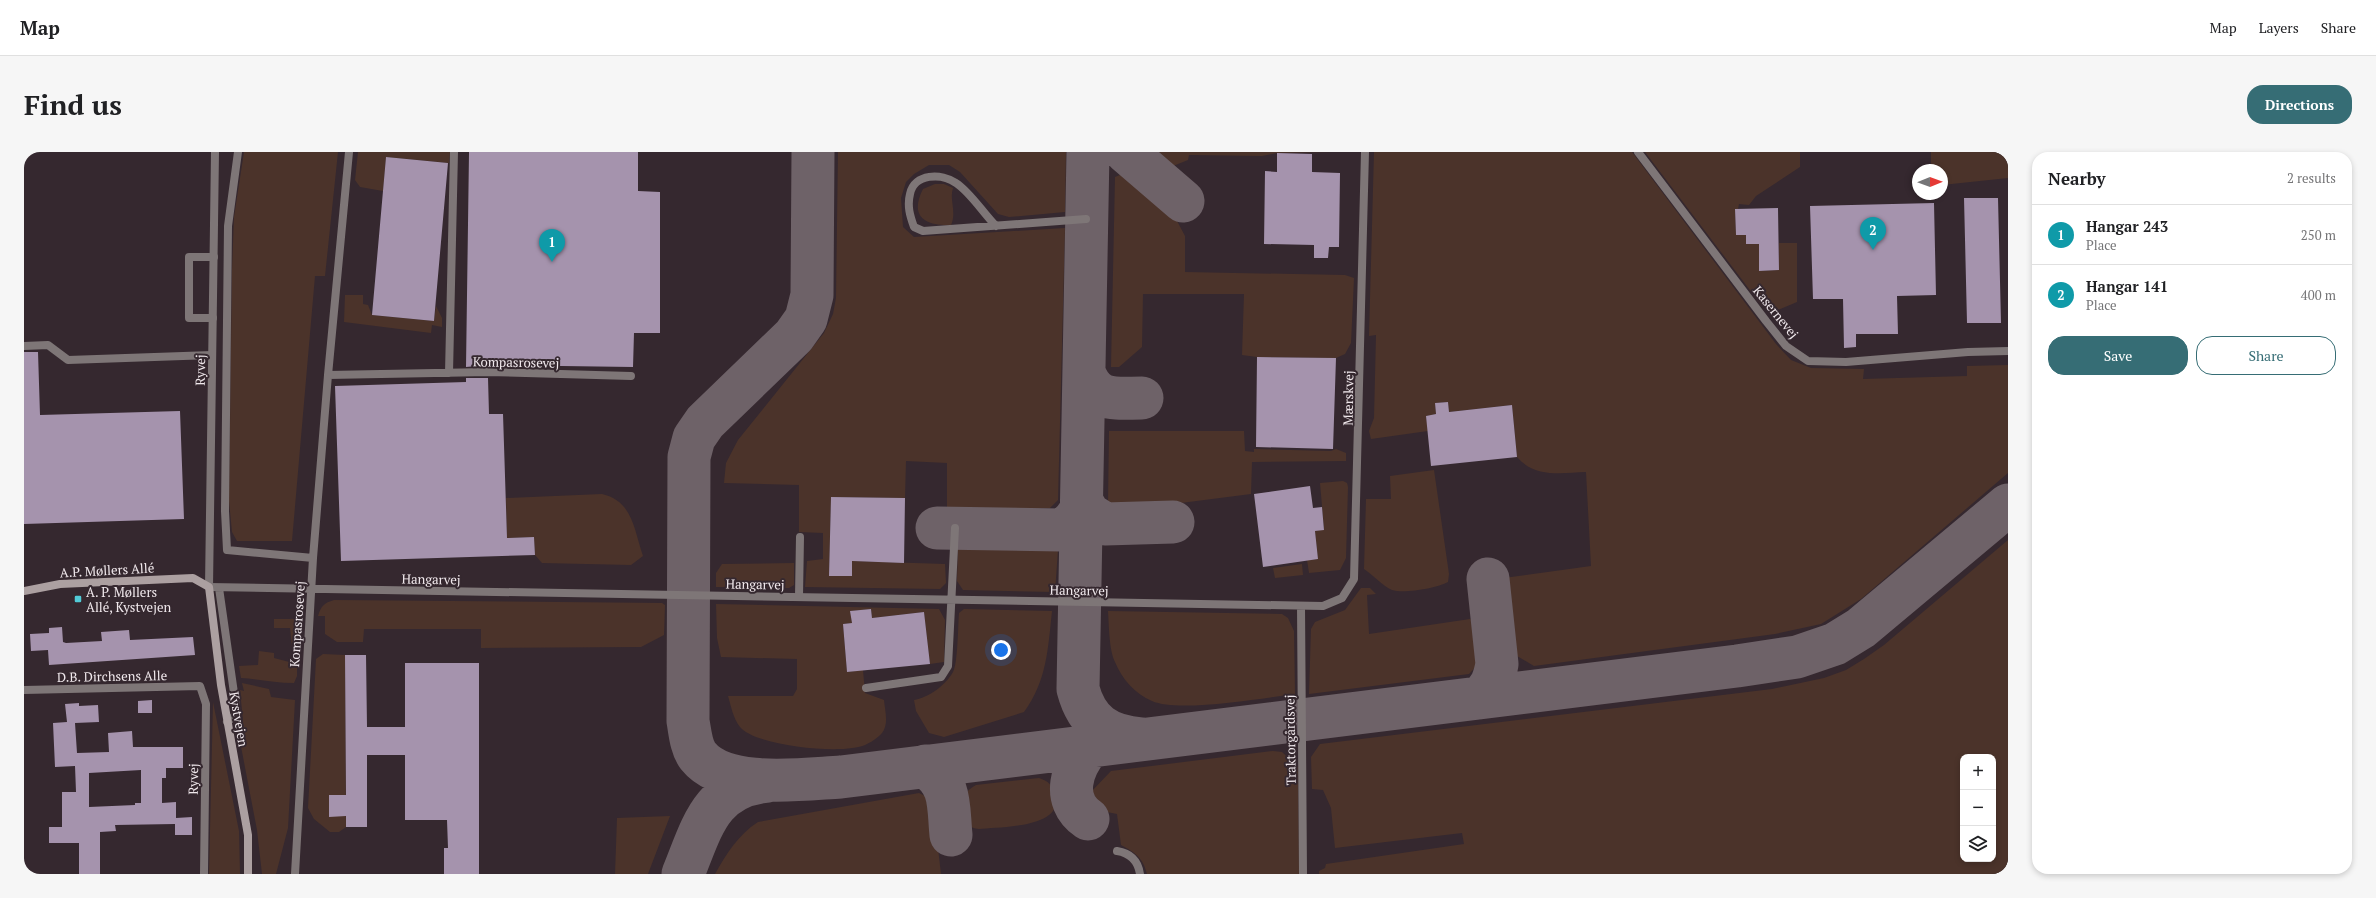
<!DOCTYPE html>
<html lang="en">
<head>
<meta charset="utf-8">
<style>
  body { margin:0; font-family:"PT Serif",serif; background:#f6f6f6; color:#202124 }
  .controls { position:absolute; right:12px; bottom:12px; display:grid; overflow:hidden; border-radius:8px; box-shadow:0 2px 6px #0003 }
  .controls button { width:36px; height:36px; display:grid; place-items:center; padding:0; border:0; border-bottom:1px solid #e0e0e0; background:#fff; color:#202124; font:20px sans-serif }
  .compass { position:absolute; left:1888px; top:12px; width:36px; height:36px; border-radius:50%; background:#fff; box-shadow:0 2px 6px #0003; rotate:89deg }
  .you { position:absolute; left:977px; top:498px; width:14px; height:14px; margin:-10px; border:3px solid #fff; border-radius:50%; background:#1a73e8; box-shadow:0 0 0 6px #1a73e833 }
  .badge { display:grid; place-items:center; width:26px; height:26px; border-radius:50%; background:#366d75; color:#fff; font-size:13px; font-weight:700 }
  .pin { position:absolute; translate:-50% -33px; filter:drop-shadow(0 1px 2px #0008) }
  .pin::after { content:''; position:absolute; top:21px; width:14px; height:12px; background:inherit; clip-path:polygon(0 0,100% 0,50% 100%) }
  .list { margin:0; padding:0; list-style:none }
  h2 { display:flex; justify-content:space-between; align-items:center; height:52px; margin:0; padding:0 16px; font-size:17px }
  h2 small { font-size:13px; font-weight:400; color:#757577 }
  .list li { display:grid; grid-template-columns:26px 1fr auto; gap:12px; align-items:center; box-sizing:border-box; height:60px; padding:0 16px; border-top:1px solid #e0e0e0 }
  .list b { display:block; font-size:15px; white-space:nowrap }
  .list p { margin:0; font-size:13px; white-space:nowrap; color:#757577 }
  .list em { font-size:13px; font-style:normal; color:#757577 }
  .actions { display:flex; gap:8px; padding:12px 16px }
  .actions a { flex:1; padding:9px 0; border:1px solid #366d75; border-radius:16px; text-align:center; font-size:14px; color:#366d75 }
  .actions .main { background:#366d75; color:#fff }
  .icon { flex:none; width:22px; height:22px; fill:none; stroke:currentColor; stroke-width:2; stroke-linecap:round; stroke-linejoin:round }
  .map { position:relative; flex:none; width:1984px; height:722px; overflow:hidden; border-radius:16px }
  header { display:flex; align-items:center; gap:24px; box-sizing:border-box; height:56px; padding:0 20px; background:#fff; border-bottom:1px solid #e0e0e0 }
  header strong { font-size:19px }
  nav { display:flex; gap:22px; margin-inline-start:auto; font-size:14px }
  .intro { display:flex; align-items:center; justify-content:space-between; box-sizing:border-box; height:96px; padding:0 24px }
  h1 { margin:0; font-size:28px }
  .button { padding:10px 18px; border-radius:16px; background:#366d75; color:#fff; font-size:14px; font-weight:700 }
  main { display:flex; gap:24px; padding:0 24px }
  aside { flex:1; background:#fff; border-radius:16px; box-shadow:0 2px 6px #0003 }
  .map>svg:first-child { display:block }
</style>
</head>
<body>
<header>
<strong>Map</strong>
<nav><a>Map</a><a>Layers</a><a>Share</a></nav>
</header>
<div class="intro"><h1>Find us</h1><a class="button">Directions</a></div>
<main>
<div class="map">
<svg width="1984" height="722" viewBox="0 0 1984 722">
  <rect width="100%" height="100%" fill="#35282f"/>
  <!-- green -->
  <path fill="#4b332a" fill-rule="evenodd" d="M 220,0 L 314,0 L 301,124 L 291,124 L 268,389 L 213,389 L 208,380 L 205,349 L 208,118 L 210,65 Z
    M 334,0 L 426,0 L 425,11 L 362,5 L 359,39 L 336,35 L 331,28 Z
    M 814,0 L 1042,0 L 1041,60 L 985,65 L 974,62 L 936,20 L 925,13 L 905,13 L 890,22 L 882,30 L 877,46 L 879,75 L 890,85 L 1041,76 L 1034,348 L 1026,356 L 923,358 L 923,311 L 882,309 L 881,346 L 807,345 L 805,423 L 828,424 L 828,409 L 921,412 L 922,431 L 916,437 L 781,435 L 783,409 L 799,407 L 799,381 L 775,380 L 775,333 L 700,331 L 702,311 L 714,288 L 800,181 L 809,162 L 812,146 Z
    M 1133,0 L 1307,0 L 1253,1 L 1238,4 L 1165,3 L 1164,8 L 1149,14 Z
    M 1350,0 L 1608,0 L 1752,192 L 1767,208 L 1787,216 L 1840,217 L 1839,227 L 1943,224 L 1943,214 L 1984,213 L 1984,321 L 1837,447 L 1797,472 L 1751,482 L 1510,514 L 1493,504 L 1486,489 L 1480,426 L 1567,414 L 1562,320 C 1537,321 1511,326 1493,305 L 1488,253 L 1425,260 L 1424,250 L 1411,251 L 1412,262 L 1402,264 L 1404,279 L 1347,287 L 1345,279 L 1350,266 L 1352,183 L 1345,184 Z
    M 1621,0 L 1776,0 L 1776,15 L 1732,44 L 1725,53 L 1715,52 L 1714,57 L 1711,57 L 1712,83 L 1722,83 L 1722,92 L 1735,92 L 1735,119 L 1755,118 L 1755,91 L 1773,91 L 1773,150 L 1754,158 L 1738,154 Z
    M 1907,0 L 1984,0 L 1984,26 L 1918,33 L 1918,18 L 1907,18 Z
    M 1101,21 L 1152,67 L 1161,84 L 1161,120 L 1321,123 L 1330,126 L 1327,191 L 1321,202 L 1312,206 L 1233,205 L 1218,203 L 1220,142 L 1119,142 L 1118,195 L 1095,215 L 1087,215 L 1091,25 Z
    M 911,32 L 920,32 L 929,36 C 925,48 933,60 927,73 C 901,74 885,65 899,37 Z
    M 321,143 L 339,143 L 339,152 L 344,153 L 348,163 L 410,169 L 412,154 L 418,166 L 418,175 L 408,173 L 407,181 L 320,170 Z
    M 1085,279 L 1220,279 L 1221,299 L 1230,300 L 1230,297 L 1307,299 L 1312,297 L 1322,301 L 1322,309 L 1228,310 L 1227,342 L 1149,352 L 1084,353 Z
    M 1410,318 L 1425,422 L 1424,430 C 1413,436 1380,442 1368,438 C 1359,434 1349,423 1340,417 L 1342,347 L 1367,347 L 1366,324 Z
    M 1319,329 L 1323,331 L 1324,335 L 1322,406 L 1316,418 L 1285,421 L 1283,408 L 1294,407 L 1291,379 L 1300,377 L 1296,331 Z
    M 578,342 C 609,349 610,378 619,404 L 607,413 L 518,411 L 511,403 L 510,385 L 483,386 L 482,346 Z
    M 1984,388 L 1984,722 L 1295,722 L 1295,719 L 1301,716 L 1302,712 L 1440,692 L 1438,681 L 1311,696 L 1307,656 L 1299,638 L 1288,637 L 1287,605 L 1296,592 L 1748,537 L 1800,526 L 1822,518 L 1840,507 L 1860,493 ZM 1939,605 L 1969,605 L 1969,707 L 1939,707 Z
    M 934,396 L 1034,398 L 1031,440 L 939,438 L 933,429 Z
    M 770,411 L 770,433 L 765,436 L 692,435 L 692,421 L 698,412 Z
    M 1278,412 L 1279,423 L 1251,426 L 1249,416 Z
    M 1337,436 L 1346,436 L 1352,442 L 1343,443 L 1345,482 L 1446,467 L 1460,476 C 1466,497 1459,507 1445,522 L 1285,542 L 1287,477 L 1291,470 L 1321,458 Z
    M 310,448 L 638,451 L 641,453 L 640,483 L 617,495 L 457,496 L 457,477 L 340,477 L 339,490 L 313,490 L 301,482 L 301,464 L 294,464 C 297,454 300,451 310,448 Z
    M 692,452 L 915,457 L 921,468 L 920,510 L 906,512 L 900,460 L 848,466 L 847,457 L 827,459 L 828,471 L 819,472 L 823,520 L 839,518 L 841,541 L 860,548 C 861,559 865,572 858,581 C 855,585 846,591 841,593 C 819,603 731,594 716,575 C 709,566 707,554 704,544 L 769,544 L 773,537 L 773,507 L 697,505 L 693,486 Z
    M 940,457 L 1028,459 C 1024,496 1023,529 1000,560 L 920,585 L 905,581 L 892,559 L 890,548 C 904,546 922,533 929,520 C 934,512 934,472 935,461 Z
    M 1084,459 L 1258,462 L 1264,466 L 1270,479 L 1271,542 C 1239,546 1154,561 1128,549 C 1111,542 1098,527 1091,510 C 1085,498 1085,473 1084,459 Z
    M 250,467 L 275,467 L 274,495 L 268,495 L 266,476 L 250,476 Z
    M 235,499 L 250,501 L 250,506 L 273,512 L 273,524 L 270,531 C 252,531 235,527 217,526 L 215,514 L 234,513 Z
    M 299,502 L 321,503 L 322,675 L 315,680 L 306,680 L 290,667 L 284,656 L 292,507 Z
    M 218,531 L 245,537 L 247,545 L 271,548 L 264,676 L 252,722 L 238,722 L 233,678 L 215,584 L 214,571 L 219,569 L 216,538 L 220,539 Z
    M 189,550 L 215,679 L 216,722 L 185,722 Z
    M 1249,599 L 1258,600 L 1274,615 L 1275,722 L 1123,722 C 1119,706 1112,701 1097,693 L 1093,662 L 1078,659 L 1066,648 L 1066,641 L 1087,619 Z
    M 1015,626 C 1024,629 1029,633 1031,643 C 1041,676 975,675 955,677 C 929,674 931,644 952,633 Z
    M 895,641 L 905,646 L 909,653 L 917,722 L 691,722 C 703,701 714,683 734,670 Z
    M 646,664 L 624,722 L 591,722 L 593,666 Z"/>
  <g fill="none" stroke-linecap="round" stroke-linejoin="round">
    <!-- taxiway -->
    <path stroke="#6e6268" stroke-width="43" d="M 789,0 L 788,143 L 782,167 L 770,184 L 681,270 L 670,286 L 665,305 L 664,569 C 666,580 667,595 674,604 C 701,638 778,627 817,625 L 1713,514 L 1773,505 L 1811,492 L 1837,476 L 1984,353
      M 1064,0 L 1054,537 C 1063,571 1083,584 1117,587
      M 1102,0 L 1159,49
      M 1060,220 C 1071,251 1091,246 1118,246
      M 1058,350 L 1065,362 L 1081,372 L 1149,370
      M 913,376 L 1037,378 C 1048,372 1053,366 1058,355
      M 1455,546 C 1467,536 1470,528 1473,512 L 1464,427
      M 901,614 C 928,632 924,653 927,683
      M 1064,667 C 1036,648 1048,614 1067,593
      M 659,722 C 678,676 686,634 744,629"/>
  </g>
  <!-- building -->
  <path fill="#a593ad" fill-rule="evenodd" d="M 445,0 L 614,0 L 614,39 L 636,40 L 636,181 L 610,181 L 609,215 L 464,213 L 442,215 Z
    M 1253,1 L 1288,2 L 1288,20 L 1316,21 L 1315,95 L 1305,95 L 1304,106 L 1290,106 L 1290,93 L 1240,92 L 1241,19 L 1253,20 Z
    M 362,5 L 424,11 L 410,169 L 348,163 Z
    M 1940,46 L 1974,46 L 1977,171 L 1943,171 Z
    M 1910,51 L 1912,143 L 1873,144 L 1874,182 L 1832,182 L 1832,195 L 1820,196 L 1819,147 L 1789,147 L 1786,54 Z
    M 1754,56 L 1755,118 L 1735,119 L 1735,92 L 1722,92 L 1722,83 L 1712,83 L 1711,57 Z
    M 0,200 L 14,200 L 16,263 L 156,259 L 160,367 L 0,372 Z
    M 1233,205 L 1312,206 L 1309,297 L 1232,295 Z
    M 442,226 L 464,226 L 465,262 L 479,262 L 483,386 L 510,385 L 511,403 L 317,409 L 311,234 L 442,230 Z
    M 1424,250 L 1425,260 L 1488,253 L 1493,305 L 1407,314 L 1402,264 L 1412,262 L 1411,251 Z
    M 1286,334 L 1289,356 L 1298,355 L 1300,378 L 1291,379 L 1294,407 L 1239,415 L 1230,342 Z
    M 807,345 L 881,346 L 880,411 L 828,409 L 828,424 L 805,424 Z
    M 847,457 L 848,466 L 900,460 L 906,512 L 823,520 L 819,472 L 828,471 L 826,459 Z
    M 38,475 L 39,490 L 42,491 L 78,489 L 77,480 L 105,478 L 106,488 L 169,485 L 171,503 L 25,513 L 24,498 L 7,499 L 6,482 L 25,481 L 25,476 Z
    M 321,503 L 342,503 L 343,575 L 381,575 L 381,511 L 455,511 L 455,722 L 420,722 L 420,696 L 424,696 L 423,668 L 381,668 L 381,603 L 343,603 L 343,675 L 322,675 L 322,664 L 305,665 L 305,643 L 322,643 Z
    M 128,548 L 128,561 L 114,561 L 114,549 Z
    M 55,551 L 55,554 L 74,553 L 75,570 L 51,571 L 53,601 L 85,600 L 84,581 L 108,579 L 109,595 L 159,595 L 159,616 L 142,616 L 142,626 L 138,626 L 138,651 L 152,650 L 152,666 L 168,665 L 168,683 L 151,683 L 151,672 L 91,673 L 92,679 L 76,680 L 76,722 L 55,722 L 55,691 L 25,691 L 25,675 L 38,675 L 38,640 L 52,640 L 51,614 L 31,615 L 29,571 L 43,570 L 41,552 ZM 117,618 L 117,651 L 111,651 L 111,653 L 65,655 L 65,621 Z"/>
  <g fill="none" stroke-linecap="round" stroke-linejoin="round">
    <!-- lane -->
    <path stroke="#7e7677" stroke-width="8" d="M 214,0 L 204,74 L 201,359 L 203,398 L 289,406
      M 1614,0 L 1742,169 L 1762,194 L 1784,209 L 1822,210 L 1944,200 L 1984,199
      M 972,74 C 959,61 947,41 932,31 C 918,21 890,21 886,42 C 883,54 886,64 890,75 L 899,79 L 1062,67
      M 189,166 L 165,166 L 165,105 L 190,105
      M 0,194 L 24,193 L 44,208 L 188,203
      M 425,221 L 430,0
      M 304,223 L 325,0
      M 185,435 L 1299,454 L 1318,446 L 1330,427 L 1341,0
      M 195,436 L 213,562 L 203,570
      M 775,444 L 776,385
      M 1277,454 L 1279,722
      M 842,536 L 917,525 L 924,514 L 931,376
      M 1093,699 C 1106,701 1114,709 1116,722
      M 271,722 L 289,406 L 304,223 L 464,220 L 607,224"/>
    <!-- street -->
    <path stroke="#7e7677" stroke-width="8" d="M 185,435 L 191,0
      M 0,538 L 176,534 L 182,552 L 180,722"/>
    <!-- secondary -->
    <path stroke="#aca0a1" stroke-width="8" d="M 0,439 L 36,432 L 169,426 L 185,435 L 197,533 L 224,683 L 224,722"/>
  </g>
  <!-- markers -->
  <rect fill="#52cbd7" stroke="#35282f" stroke-width="1.5" x="50" y="443" width="8" height="8" rx="2"/>
  <g text-anchor="middle" stroke-width="4" stroke-linejoin="round" paint-order="stroke">
    <!-- street labels -->
    <g font-size="13" fill="#f0e8ec" stroke="#35282f">
      <text transform="translate(1752 160) rotate(51)" y="5">Kasernevej</text>
      <text transform="translate(492 210) rotate(1)" y="5">Kompasrosevej</text>
      <text transform="translate(176 218) rotate(-89)" y="5">Ryvej</text>
      <text transform="translate(1324 246) rotate(-89)" y="5">Mærskvej</text>
      <text transform="translate(83 418) rotate(-3)" y="5">A.P. Møllers Allé</text>
      <text transform="translate(407 427) rotate(1)" y="5">Hangarvej</text>
      <text transform="translate(731 432) rotate(1)" y="5">Hangarvej</text>
      <text transform="translate(1055 438) rotate(1)" y="5">Hangarvej</text>
      <text transform="translate(273 472) rotate(-86)" y="5">Kompasrosevej</text>
      <text transform="translate(88 524) rotate(-1)" y="5">D.B. Dirchsens Alle</text>
      <text transform="translate(215 567) rotate(80)" y="5">Kystvejen</text>
      <text transform="translate(1266 588) rotate(-91)" y="5">Traktorgårdsvej</text>
      <text transform="translate(169 627) rotate(-89)" y="5">Ryvej</text>
    </g>
    <!-- poi labels -->
    <g font-size="13" fill="#f0e8ec" stroke="#35282f" text-anchor="start">
      <text x="62" y="445">A. P. Møllers<tspan x="62" dy="15">Allé, Kystvejen</tspan></text>
    </g>
  </g>
</svg>
<div class="controls">
<button>+</button>
<button>−</button>
<button><svg class="icon" aria-label="layers" viewBox="0 0 24 24"><path d="M12 4l9 5-9 5-9-5zM3 14l9 5 9-5"/></svg></button>
</div>
<svg class="compass" viewBox="-18 -18 36 36"><path d="M0-13l5 13h-10z" fill="#e53935"/><path d="M0 13l5-13h-10z" fill="#757577"/></svg>
<div class="you"></div>
<div class="pin badge" style="left:528px;top:110px;background:#0f9aa8">1</div>
<div class="pin badge" style="left:1849px;top:98px;background:#0f9aa8">2</div>
</div>
<aside>
<h2>Nearby<small>2 results</small></h2>
<ul class="list">
<li><span class="badge" style="background:#0f9aa8">1</span><div><b>Hangar 243</b><p>Place</p></div><em>250 m</em></li>
<li><span class="badge" style="background:#0f9aa8">2</span><div><b>Hangar 141</b><p>Place</p></div><em>400 m</em></li>
</ul>
<div class="actions"><a class="main">Save</a><a>Share</a></div>
</aside>
</main>
</body>
</html>
